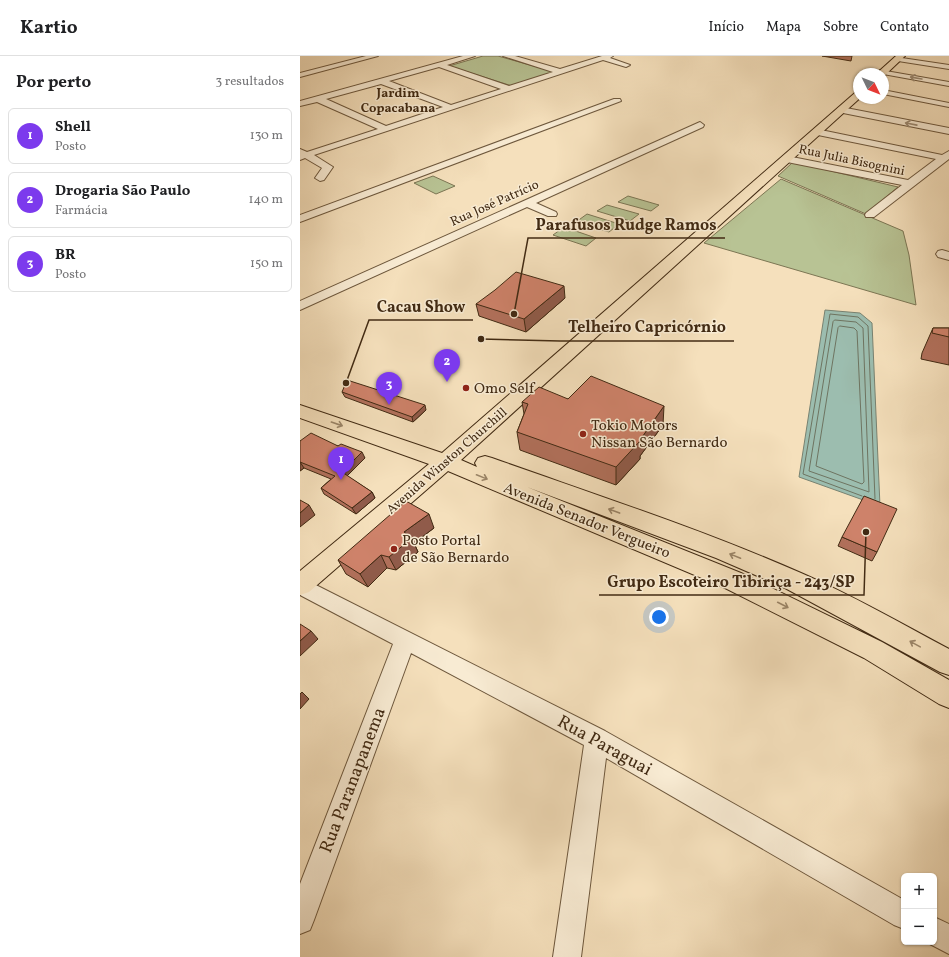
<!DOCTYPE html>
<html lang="pt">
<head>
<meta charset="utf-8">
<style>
  body { margin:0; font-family:Vollkorn,serif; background:#f2f2f2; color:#202124 }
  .controls { position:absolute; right:12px; bottom:12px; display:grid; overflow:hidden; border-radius:6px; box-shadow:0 1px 3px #0004 }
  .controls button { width:36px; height:36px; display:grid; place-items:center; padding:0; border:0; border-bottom:1px solid #e0e0e0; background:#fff; color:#202124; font:20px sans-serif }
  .compass { position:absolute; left:553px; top:12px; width:36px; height:36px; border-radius:50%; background:#fff; box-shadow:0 1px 3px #0004; rotate:133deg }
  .you { position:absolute; left:359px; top:561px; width:14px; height:14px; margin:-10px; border:3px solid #fff; border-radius:50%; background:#1a73e8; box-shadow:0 0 0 6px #1a73e833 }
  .badge { display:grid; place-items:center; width:26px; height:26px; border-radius:50%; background:#7c3aed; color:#fff; font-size:13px; font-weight:700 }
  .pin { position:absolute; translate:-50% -33px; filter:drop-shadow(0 1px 2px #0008) }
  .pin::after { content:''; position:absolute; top:21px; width:14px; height:12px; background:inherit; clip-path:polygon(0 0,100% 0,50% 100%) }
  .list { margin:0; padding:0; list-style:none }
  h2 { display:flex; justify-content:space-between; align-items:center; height:52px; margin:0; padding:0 16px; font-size:17px }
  h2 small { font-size:13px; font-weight:400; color:#757577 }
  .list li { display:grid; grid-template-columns:26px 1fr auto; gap:12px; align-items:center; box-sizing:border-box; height:56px; margin:0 8px 8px; padding:0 8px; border:1px solid #e0e0e0; border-radius:6px }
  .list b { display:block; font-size:15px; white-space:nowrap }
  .list p { margin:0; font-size:13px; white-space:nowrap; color:#757577 }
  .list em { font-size:13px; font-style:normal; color:#757577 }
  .map { position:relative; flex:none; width:649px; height:901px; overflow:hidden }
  header { display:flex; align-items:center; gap:24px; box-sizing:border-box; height:56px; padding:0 20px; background:#fff; border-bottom:1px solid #e0e0e0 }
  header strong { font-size:19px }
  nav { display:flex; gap:22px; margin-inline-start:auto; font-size:14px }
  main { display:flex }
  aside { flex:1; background:#fff }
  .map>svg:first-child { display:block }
</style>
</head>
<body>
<header>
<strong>Kartio</strong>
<nav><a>Início</a><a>Mapa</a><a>Sobre</a><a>Contato</a></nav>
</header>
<main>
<aside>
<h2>Por perto<small>3 resultados</small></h2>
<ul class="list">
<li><span class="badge">1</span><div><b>Shell</b><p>Posto</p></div><em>130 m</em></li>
<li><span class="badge">2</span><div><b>Drogaria São Paulo</b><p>Farmácia</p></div><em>140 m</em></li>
<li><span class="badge">3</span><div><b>BR</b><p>Posto</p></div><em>150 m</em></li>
</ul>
</aside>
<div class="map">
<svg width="649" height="901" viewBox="0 0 649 901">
  <rect width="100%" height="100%" fill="#f5e0bc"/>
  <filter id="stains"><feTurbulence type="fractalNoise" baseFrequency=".005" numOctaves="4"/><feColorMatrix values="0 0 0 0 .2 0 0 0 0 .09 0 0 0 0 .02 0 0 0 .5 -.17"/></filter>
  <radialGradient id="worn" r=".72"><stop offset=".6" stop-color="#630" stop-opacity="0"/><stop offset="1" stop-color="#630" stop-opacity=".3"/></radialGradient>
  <!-- green -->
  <path fill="#b8c394" stroke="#7c7654" d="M 183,0 L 198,0 L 255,16 L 212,30 L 149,10 Z
    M 493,106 L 598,131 L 566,158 L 478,120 Z
    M 133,120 L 155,130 L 136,138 L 114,127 Z
    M 481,123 L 603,175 L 609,199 L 616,249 L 404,187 Z
    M 328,140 L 359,149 L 351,155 L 318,146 Z
    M 307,149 L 339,158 L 330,165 L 297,155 Z
    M 287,158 L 319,168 L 309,176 L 276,166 Z
    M 264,171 L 296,182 L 286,190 L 253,179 Z"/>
  <!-- water -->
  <path fill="#9cbdaf" stroke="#788271" d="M 525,254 L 560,257 L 572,267 L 580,450 L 499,421 Z"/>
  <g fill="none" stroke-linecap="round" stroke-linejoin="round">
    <!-- shore -->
    <path stroke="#6e7461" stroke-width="1" d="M 535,264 L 556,266 L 563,272 L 569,436 L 509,415 L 533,266 Z
      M 540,270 L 554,272 L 557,275 L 564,426 L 562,428 L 516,410 L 538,272 Z
      M 562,440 L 503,418 L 530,258 L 558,261 L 568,270 L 575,443"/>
    <defs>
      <path id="minor" d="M 66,0 L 78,0 L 0,21 L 0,17 Z
        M 163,0 L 175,0 L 147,9 L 209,30 L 253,16 L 203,0 L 215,0 L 260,13 L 302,0 L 313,0 L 310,2 L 330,9 L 326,11 L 303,4 L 14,99 L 33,111 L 24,124 L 20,125 L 15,122 L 22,112 L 5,102 L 0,104 L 0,93 L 7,96 L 78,73 L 17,46 L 0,50 L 0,45 ZM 139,11 L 201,33 L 151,49 L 89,25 ZM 81,28 L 143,51 L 86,70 L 26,43 Z
        M 595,1 L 649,9 L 649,13 L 598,5 L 594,3 Z
        M 580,14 L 649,26 L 649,30 L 583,18 L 580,18 Z
        M 583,34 L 649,47 L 649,51 L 583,38 Z
        M 314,43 L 320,43 L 321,45 L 0,166 L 0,159 Z
        M 541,51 L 649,72 L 649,78 L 538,56 L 537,54 L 538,52 Z
        M 400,66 L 404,69 L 403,71 L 236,147 L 256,156 L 257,158 L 256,160 L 248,160 L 227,151 L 0,254 L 0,245 Z
        M 516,73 L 642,99 L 649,95 L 649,103 L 574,161 L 566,161 L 565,159 L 566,157 L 602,129 L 487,106 L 484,105 L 482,103 L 484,101 L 487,100 L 608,124 L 636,103 L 513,78 L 512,76 Z
        M 642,194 L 649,196 L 649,204 L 638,201 L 636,198 L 638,195 Z
        M 0,521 L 305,675 L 604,844 L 604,873 L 594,869 L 306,702 L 281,901 L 253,901 L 284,689 L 111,597 L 14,864 L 10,874 L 0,878 L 0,828 L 93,588 L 0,539 Z
        M 634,861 L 649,868 L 649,898 L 626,886 L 634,886 Z"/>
      <path id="major" d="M 596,0 L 605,0 L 584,20 L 583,20 L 583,18 L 576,18 Z
        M 559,35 L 559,42 L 560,42 L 161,404 L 177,411 L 175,407 L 178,402 L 185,400 L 192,402 C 296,439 401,473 501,517 C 552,539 600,567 649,593 L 649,619 L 640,616 L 485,532 L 416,502 L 227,431 L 441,517 L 582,586 L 649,624 L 649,652 L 639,648 L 564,602 L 423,531 L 148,415 L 9,536 L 0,539 L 0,515 L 129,408 L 0,362 L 0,349 L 142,397 L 556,36 Z"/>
    </defs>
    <!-- minor casing -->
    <use href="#minor" stroke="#6e583d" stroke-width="2"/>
    <!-- major casing -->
    <use href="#major" stroke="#412a13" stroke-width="2"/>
    <!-- minor -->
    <use href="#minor" fill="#f8ebd3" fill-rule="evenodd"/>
    <!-- major -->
    <use href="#major" fill="#f5e0bc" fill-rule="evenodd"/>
  </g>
  <!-- wall -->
  <path fill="#b1705b" stroke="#412a13" d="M 522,0 L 552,0 L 551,5 Z
    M 265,242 L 226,276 L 179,260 L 176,248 Z
    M 633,272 L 649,272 L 649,309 L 621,303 L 622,297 Z
    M 42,336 L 126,354 L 113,366 L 45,341 Z
    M 268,343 L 363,369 L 340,400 L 340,403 L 316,429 L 220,394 L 217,376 L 224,358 L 222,346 Z
    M 0,385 L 38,390 L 65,402 L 47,420 L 72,436 L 75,442 L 56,458 L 24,438 L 21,432 L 31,423 L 4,412 L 0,415 Z
    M 134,472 L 114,487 L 118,496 L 96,514 L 87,512 L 68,531 L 46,518 L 38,504 Z
    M 542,481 L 577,496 L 572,505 L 538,490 Z"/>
  <!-- shaded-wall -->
  <path fill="#905b4a" stroke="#412a13" d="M 264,230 L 265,242 L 226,276 L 224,263 Z
    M 125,349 L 126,354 L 113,366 L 112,361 Z
    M 364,350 L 363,369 L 340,400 L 340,403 L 316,429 L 316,411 L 340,384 Z
    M 62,396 L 65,402 L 45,422 L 42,416 Z
    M 0,406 L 4,412 L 0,415 Z
    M 72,436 L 75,442 L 56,458 L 52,452 Z
    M 9,449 L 15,459 L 0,471 L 0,457 Z
    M 129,458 L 134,472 L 114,487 L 118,496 L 96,514 L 89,501 L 104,476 Z
    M 81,499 L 87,512 L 68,531 L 60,518 Z
    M 11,575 L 18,583 L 0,600 L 0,585 Z
    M 2,636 L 9,643 L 0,653 L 0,638 Z"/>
  <!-- building -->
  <path fill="#ce826a" stroke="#412a13" d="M 216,216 L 264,230 L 224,263 L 176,248 L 195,234 Z
    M 633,272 L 649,272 L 649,281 L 632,277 Z
    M 291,320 L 364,350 L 340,384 L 341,384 L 316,411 L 217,376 L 228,348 L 222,346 L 239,331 L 268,343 Z
    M 47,324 L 125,349 L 112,361 L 42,336 Z
    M 11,377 L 38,390 L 41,388 L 62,396 L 42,416 L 72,436 L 52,452 L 21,432 L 35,420 L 0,406 L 0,385 Z
    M 564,440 L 597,453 L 577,496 L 542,481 Z
    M 0,444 L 9,449 L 0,457 Z
    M 106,445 L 129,458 L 104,476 L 112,482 L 89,501 L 81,499 L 60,518 L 38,504 Z
    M 0,568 L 11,575 L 0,585 Z"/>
  <!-- one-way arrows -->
  <defs><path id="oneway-shaft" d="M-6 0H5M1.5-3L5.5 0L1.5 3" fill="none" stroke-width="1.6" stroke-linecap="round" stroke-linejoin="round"/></defs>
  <g stroke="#9c8a73">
    <use href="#oneway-shaft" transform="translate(616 22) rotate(-170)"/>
    <use href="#oneway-shaft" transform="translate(611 68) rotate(-169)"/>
  </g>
  <g stroke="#9b8568">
    <use href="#oneway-shaft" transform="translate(37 368) rotate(19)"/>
    <use href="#oneway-shaft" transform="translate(182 421) rotate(22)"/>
    <use href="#oneway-shaft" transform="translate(314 455) rotate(-160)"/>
    <use href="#oneway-shaft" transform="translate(435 500) rotate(-158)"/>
    <use href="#oneway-shaft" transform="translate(483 549) rotate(27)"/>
    <use href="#oneway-shaft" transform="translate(615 588) rotate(-151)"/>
  </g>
  <!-- markers -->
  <g fill="#8f2418" stroke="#f8ebd3" stroke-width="1.5">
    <circle cx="166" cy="332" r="4"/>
    <circle cx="283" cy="378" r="4"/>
    <circle cx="94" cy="493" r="4"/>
  </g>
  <g text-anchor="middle" stroke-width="3" stroke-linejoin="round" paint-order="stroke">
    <!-- far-neighbourhood labels -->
    <g font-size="13" font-weight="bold" fill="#412a13" stroke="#f8ebd3">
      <text x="98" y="41">Jardim<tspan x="98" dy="15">Copacabana</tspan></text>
    </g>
    <!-- far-street labels -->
    <g font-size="13" fill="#412a13" stroke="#f8ebd3">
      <text transform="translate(552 103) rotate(12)" y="5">Rua Julia Bisognini</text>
      <text transform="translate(194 146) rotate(-24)" y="5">Rua José Patrício</text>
      <text transform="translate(146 404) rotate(-41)" y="5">Avenida Winston Churchill</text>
    </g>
    <!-- poi labels -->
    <g font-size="15" fill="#412a13" stroke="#f8ebd3" text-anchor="start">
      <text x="174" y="337">Omo Self</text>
      <text x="291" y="374">Tokio Motors<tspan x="291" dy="17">Nissan São Bernardo</tspan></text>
      <text x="102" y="489">Posto Portal<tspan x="102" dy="17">de São Bernardo</tspan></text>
    </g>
    <!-- street labels -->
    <g font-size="15" fill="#412a13" stroke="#f8ebd3">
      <text transform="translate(287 464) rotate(22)" y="5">Avenida Senador Vergueiro</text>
    </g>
    <!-- near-street labels -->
    <g font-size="18" fill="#412a13" stroke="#f8ebd3">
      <text transform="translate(305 689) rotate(29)" y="6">Rua Paraguai</text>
      <text transform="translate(52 724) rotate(-69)" y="6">Rua Paranapanema</text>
    </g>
  </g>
  <!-- callouts -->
  <path fill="none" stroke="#412a13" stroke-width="1.5" d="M214 258L228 182H425M46 327L69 264H173M181 283L260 285H434M566 476L564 539H299"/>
  <g fill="#412a13" stroke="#f8ebd3" stroke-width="1.5">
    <circle cx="214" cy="258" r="4"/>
    <circle cx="46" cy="327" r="4"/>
    <circle cx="181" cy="283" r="4"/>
    <circle cx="566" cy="476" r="4"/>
  </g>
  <g font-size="16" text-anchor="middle" font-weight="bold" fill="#412a13" stroke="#f8ebd3" stroke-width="3" stroke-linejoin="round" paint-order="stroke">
    <text x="326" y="174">Parafusos Rudge Ramos</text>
    <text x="121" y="256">Cacau Show</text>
    <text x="347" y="276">Telheiro Capricórnio</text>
    <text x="431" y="531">Grupo Escoteiro Tibiriça - 243/SP</text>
  </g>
  <rect width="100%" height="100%" filter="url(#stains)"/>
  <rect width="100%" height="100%" fill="url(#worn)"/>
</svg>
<div class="controls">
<button>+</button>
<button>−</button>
</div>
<svg class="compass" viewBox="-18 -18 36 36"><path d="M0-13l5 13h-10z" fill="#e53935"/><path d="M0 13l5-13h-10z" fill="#757577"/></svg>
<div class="you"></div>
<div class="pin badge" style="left:41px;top:424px">1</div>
<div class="pin badge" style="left:147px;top:326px">2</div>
<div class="pin badge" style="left:89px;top:349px">3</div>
</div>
</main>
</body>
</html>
